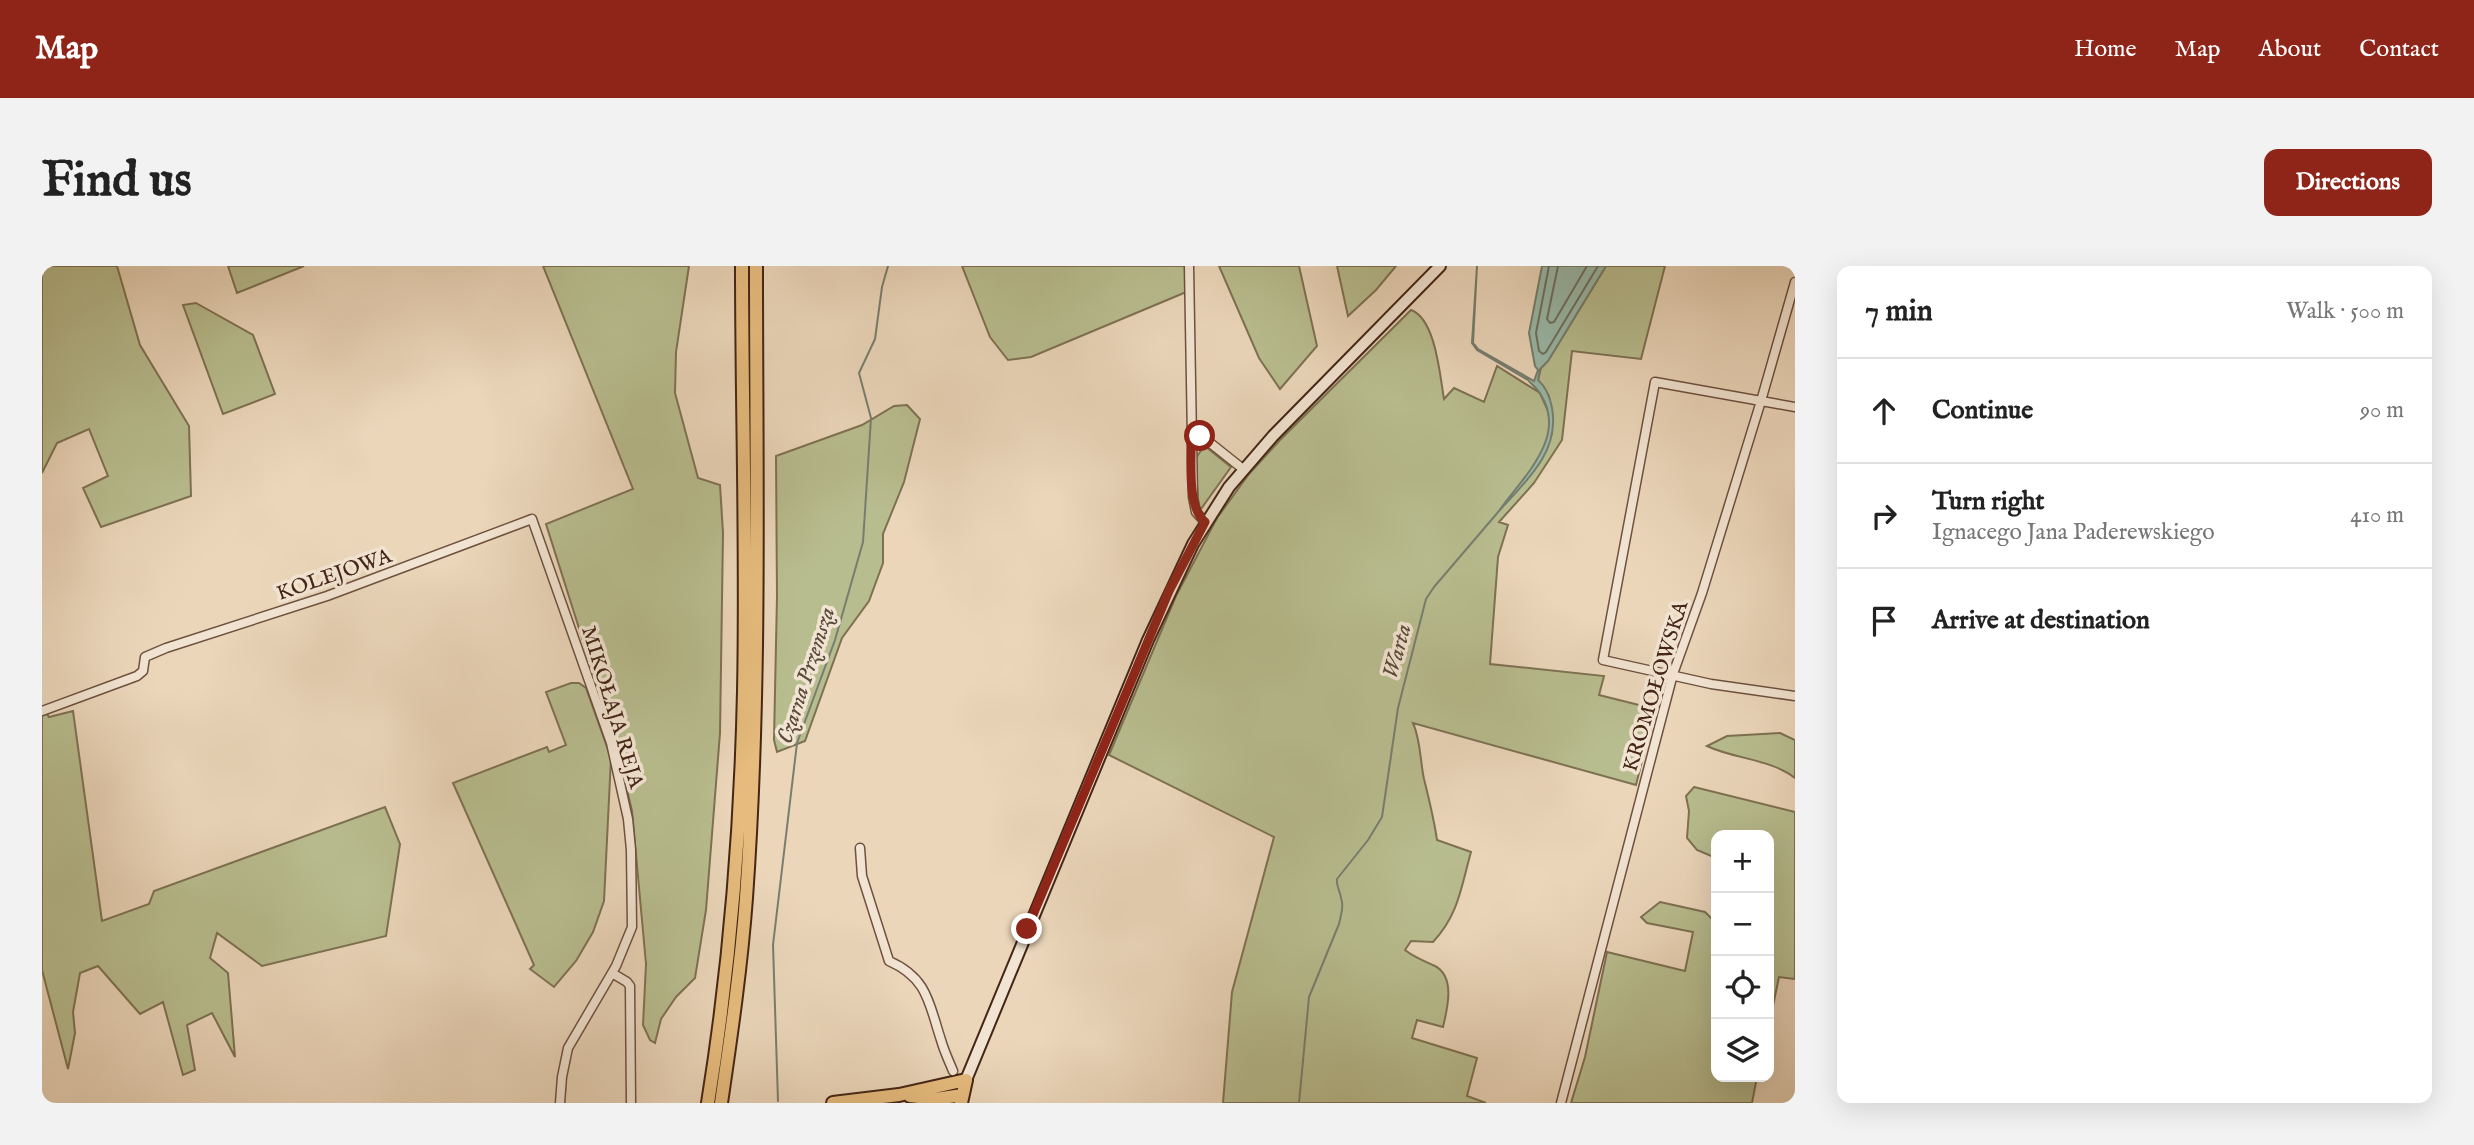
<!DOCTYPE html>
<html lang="en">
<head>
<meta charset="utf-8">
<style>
  body { margin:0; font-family:"IM FELL English",serif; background:#f2f2f2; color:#222 }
  .controls { position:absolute; right:21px; bottom:21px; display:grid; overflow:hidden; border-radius:14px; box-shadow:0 7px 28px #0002 }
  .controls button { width:63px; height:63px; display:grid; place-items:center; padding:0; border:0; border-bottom:2px solid #e0e0e0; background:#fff; color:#222; font:35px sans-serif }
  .stop { position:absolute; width:21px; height:21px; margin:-16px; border:5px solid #8f2418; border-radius:50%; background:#fff }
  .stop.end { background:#8f2418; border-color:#fff; box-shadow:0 2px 7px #0008 }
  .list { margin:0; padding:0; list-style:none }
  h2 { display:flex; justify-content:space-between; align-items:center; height:91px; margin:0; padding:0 28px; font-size:30px }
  h2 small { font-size:23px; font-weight:400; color:#767676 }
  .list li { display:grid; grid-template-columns:46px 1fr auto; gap:21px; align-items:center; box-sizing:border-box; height:105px; padding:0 28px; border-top:2px solid #e0e0e0 }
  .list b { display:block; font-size:26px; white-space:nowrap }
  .list p { margin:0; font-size:23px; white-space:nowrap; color:#767676 }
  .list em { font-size:23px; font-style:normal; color:#767676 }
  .icon { flex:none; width:38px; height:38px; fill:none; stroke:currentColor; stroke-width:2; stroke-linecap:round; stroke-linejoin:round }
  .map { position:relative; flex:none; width:1753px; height:837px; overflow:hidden; border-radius:14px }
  header { display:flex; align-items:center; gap:42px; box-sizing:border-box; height:98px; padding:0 35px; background:#8f2418; color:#fff }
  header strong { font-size:33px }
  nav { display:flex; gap:38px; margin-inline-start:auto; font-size:24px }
  .intro { display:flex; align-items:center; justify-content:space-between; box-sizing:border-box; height:168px; padding:0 42px }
  h1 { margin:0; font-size:49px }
  .button { padding:18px 32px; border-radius:14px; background:#8f2418; color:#fff; font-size:24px; font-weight:700 }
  main { display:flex; gap:42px; padding:0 42px }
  aside { flex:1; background:#fff; border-radius:14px; box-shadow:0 7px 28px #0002 }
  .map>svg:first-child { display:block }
</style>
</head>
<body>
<header>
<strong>Map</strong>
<nav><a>Home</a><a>Map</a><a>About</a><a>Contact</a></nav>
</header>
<div class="intro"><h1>Find us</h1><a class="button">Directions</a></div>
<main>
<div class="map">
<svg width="1753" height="837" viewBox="0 0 1753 837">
  <rect width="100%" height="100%" fill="#ebd6ba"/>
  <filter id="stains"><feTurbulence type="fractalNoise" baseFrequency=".00286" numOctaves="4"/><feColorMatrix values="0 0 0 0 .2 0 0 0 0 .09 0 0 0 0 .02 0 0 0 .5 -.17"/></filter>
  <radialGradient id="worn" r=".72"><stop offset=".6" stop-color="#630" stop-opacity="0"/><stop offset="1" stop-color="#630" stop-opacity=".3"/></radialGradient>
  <!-- green -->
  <path fill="#b8bd8f" stroke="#7e7152" stroke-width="2" d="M 0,0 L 75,0 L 98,79 L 147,160 L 149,230 L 59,261 L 41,222 L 66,210 L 47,163 L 15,177 L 0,207 Z
    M 186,0 L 262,0 L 195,27 Z
    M 501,0 L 647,0 L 634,86 L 633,127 L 656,212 L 678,219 L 681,267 L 678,467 L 664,644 L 653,712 L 634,731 L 619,753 L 613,777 L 608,774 L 601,759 L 604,698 L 590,545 L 575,482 L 504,258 L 591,223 Z
    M 920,0 L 1147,0 L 1149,24 L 989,91 L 966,94 L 948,71 Z
    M 1177,0 L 1257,0 L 1275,80 L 1238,123 L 1217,92 Z
    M 1295,0 L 1354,0 L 1334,24 L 1306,50 Z
    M 1564,0 L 1623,0 L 1599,93 L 1530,85 L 1520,174 L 1492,217 L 1457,256 L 1466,259 L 1456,291 L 1448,398 L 1562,410 L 1557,429 L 1613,443 L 1594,519 L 1371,457 C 1379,475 1378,495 1382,513 C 1387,533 1392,553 1395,574 L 1429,586 C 1419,621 1417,648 1391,676 L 1369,675 L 1363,684 C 1373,692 1383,695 1393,700 C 1414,711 1405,744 1401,761 L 1375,754 L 1370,772 L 1435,792 L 1425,830 L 1444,837 L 1181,837 L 1190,726 L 1232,571 L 1067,489 L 1134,330 L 1175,252 L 1207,208 L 1238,174 L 1369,44 C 1394,53 1398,111 1402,133 L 1412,122 L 1442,136 L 1455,100 L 1498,127 L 1506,145 L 1510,169 L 1507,130 L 1496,114 L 1499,102 L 1506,95 Z
    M 154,37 L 211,69 L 233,128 L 181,148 L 141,39 Z
    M 865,139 L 878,153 L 862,216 L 841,268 L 841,297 L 827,335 L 800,372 L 763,475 L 735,486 L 732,474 L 735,330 L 734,190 L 820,159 L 852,140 Z
    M 1164,181 L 1189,201 L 1159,243 L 1156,240 L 1154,192 L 1160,183 Z
    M 529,417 L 537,417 L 544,422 L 569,492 L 562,635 L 551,666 L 534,695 L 512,721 L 488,703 L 492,699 L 411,517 L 505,481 L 507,486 L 524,479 L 504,426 Z
    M 0,441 L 7,451 L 31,445 L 60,655 L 107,638 L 112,625 L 343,541 L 358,578 L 344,670 L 220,700 L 175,667 L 168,692 L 186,707 L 193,791 L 170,747 L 145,759 L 153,804 L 141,809 L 121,736 L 98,748 L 56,700 L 38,707 L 31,746 L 33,767 L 26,803 L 0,704 Z
    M 1738,467 L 1753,474 L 1753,512 C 1729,493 1692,493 1665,480 L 1685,470 Z
    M 1652,521 L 1753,546 L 1753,713 L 1737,711 L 1727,759 L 1727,569 L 1674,569 L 1674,592 L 1655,584 L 1645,572 L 1647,545 L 1644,530 Z
    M 1618,636 L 1663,646 L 1669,652 L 1674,648 L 1674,811 L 1715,811 L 1710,837 L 1529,837 L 1543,791 L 1565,686 L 1643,705 L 1651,666 L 1605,657 L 1599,651 Z"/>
  <!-- water -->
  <path fill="#99baaa" stroke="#777e6f" stroke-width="2" d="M 1435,0 L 1431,77 L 1436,83 L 1492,115 L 1496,104 L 1493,100 L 1487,67 L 1500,0 L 1564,0 L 1506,95 L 1498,103 L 1496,114 C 1504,121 1508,131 1510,142 C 1518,186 1484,215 1457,245 C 1479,213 1526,172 1499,129 C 1495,122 1490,119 1486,114 L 1435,84 L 1430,77 Z"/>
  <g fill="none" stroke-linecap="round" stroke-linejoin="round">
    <!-- shore -->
    <path stroke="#6e7060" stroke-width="2" d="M 1507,0 L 1494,67 L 1497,85 L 1501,88 L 1504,86 L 1556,0
      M 1516,0 L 1505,53 L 1508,57 L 1512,56 L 1545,0"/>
    <!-- stream -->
    <path stroke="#777e6f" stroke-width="2" d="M 736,835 L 731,679 L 755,477 L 793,374 L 821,276 L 829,152 L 817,107 L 833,73 L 840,21 L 846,0
      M 1257,837 L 1267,731 L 1297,658 C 1299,649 1302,640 1299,632 C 1298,624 1294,621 1295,613 L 1326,574 L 1340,551 L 1356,442 L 1384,333 L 1392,321 L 1457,245"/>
    <defs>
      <path id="street" d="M 1147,0 L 1151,231 L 1154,246 L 1163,256
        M 1753,141 L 1613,116 L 1561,394 L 1669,418 L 1753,430
        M 1149,169 L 1162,172 L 1201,203
        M 0,445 L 95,410 L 101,405 L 103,391 L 124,382 L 285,330 L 490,253 L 569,477 L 586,553 L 589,584 L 590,661 L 574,700 L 526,782 L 520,811 L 518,837
        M 818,582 L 820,610 L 847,695 C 886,712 887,738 899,774 C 902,785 907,795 911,805
        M 570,707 L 585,716 L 588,720 L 589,837
        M 1519,837 L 1631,408 L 1660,327 L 1719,135 L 1753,16"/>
      <path id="secondary" d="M 924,814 L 1106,374 L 1151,278 L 1187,221 L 1231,170 L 1398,0"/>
      <path id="primary" d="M 868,830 L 894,833 L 920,829
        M 666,837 C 688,701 699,563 702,425 C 705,283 700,142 700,0
        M 679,837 C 689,769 699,700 704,632 C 719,422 714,210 714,0
        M 791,837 L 857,829 L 924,814 L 919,837"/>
    </defs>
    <!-- street casing -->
    <use href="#street" stroke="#6e513f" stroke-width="11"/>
    <!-- secondary casing -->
    <use href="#secondary" stroke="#442516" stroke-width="14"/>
    <!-- primary casing -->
    <use href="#primary" stroke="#442516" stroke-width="16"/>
    <!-- street -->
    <use href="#street" stroke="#f2e4d2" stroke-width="8"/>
    <!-- secondary -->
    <use href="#secondary" stroke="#f2e4d2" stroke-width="10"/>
    <!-- primary -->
    <use href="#primary" stroke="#e6bb7d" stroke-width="12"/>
  </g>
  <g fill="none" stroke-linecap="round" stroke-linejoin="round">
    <!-- route -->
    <path stroke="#8f2418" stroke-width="9" d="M 985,663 L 1127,325 L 1163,256 C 1144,240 1150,193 1149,169 L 1158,170"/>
  </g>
  <g text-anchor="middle" stroke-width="7" stroke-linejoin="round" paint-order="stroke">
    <!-- street labels -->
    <g font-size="21" fill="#442516" stroke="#f2e4d2">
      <text transform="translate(292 308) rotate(-19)" y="7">KOLEJOWA</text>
      <text transform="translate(1613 420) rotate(-73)" y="7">KROMOŁOWSKA</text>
      <text transform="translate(571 441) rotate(73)" y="7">MIKOŁAJA REJA</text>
    </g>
    <!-- water labels -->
    <g font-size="23" font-style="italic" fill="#594a3b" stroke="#f2e4d2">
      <text transform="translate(1354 385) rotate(-75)" y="8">Warta</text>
      <text transform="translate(763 409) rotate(-72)" y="8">Czarna Przemsza</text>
    </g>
  </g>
  <rect width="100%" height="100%" filter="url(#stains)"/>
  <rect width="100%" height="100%" fill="url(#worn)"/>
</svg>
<div class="controls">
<button>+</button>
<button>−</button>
<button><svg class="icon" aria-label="locate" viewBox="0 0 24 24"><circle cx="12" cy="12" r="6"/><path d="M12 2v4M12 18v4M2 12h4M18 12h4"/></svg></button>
<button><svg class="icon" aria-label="layers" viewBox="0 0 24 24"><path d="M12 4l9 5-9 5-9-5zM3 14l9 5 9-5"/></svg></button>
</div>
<div class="stop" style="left:1158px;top:170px"></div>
<div class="stop end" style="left:985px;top:663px"></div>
</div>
<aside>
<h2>7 min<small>Walk · 500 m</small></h2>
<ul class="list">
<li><svg class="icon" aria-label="ahead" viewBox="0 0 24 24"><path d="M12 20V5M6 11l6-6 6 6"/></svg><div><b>Continue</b></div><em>90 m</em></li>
<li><svg class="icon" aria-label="right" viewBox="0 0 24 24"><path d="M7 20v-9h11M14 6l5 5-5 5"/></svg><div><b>Turn right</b><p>Ignacego Jana Paderewskiego</p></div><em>410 m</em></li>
<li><svg class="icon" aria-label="arrive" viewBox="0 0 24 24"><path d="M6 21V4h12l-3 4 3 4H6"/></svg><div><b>Arrive at destination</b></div></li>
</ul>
</aside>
</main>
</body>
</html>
